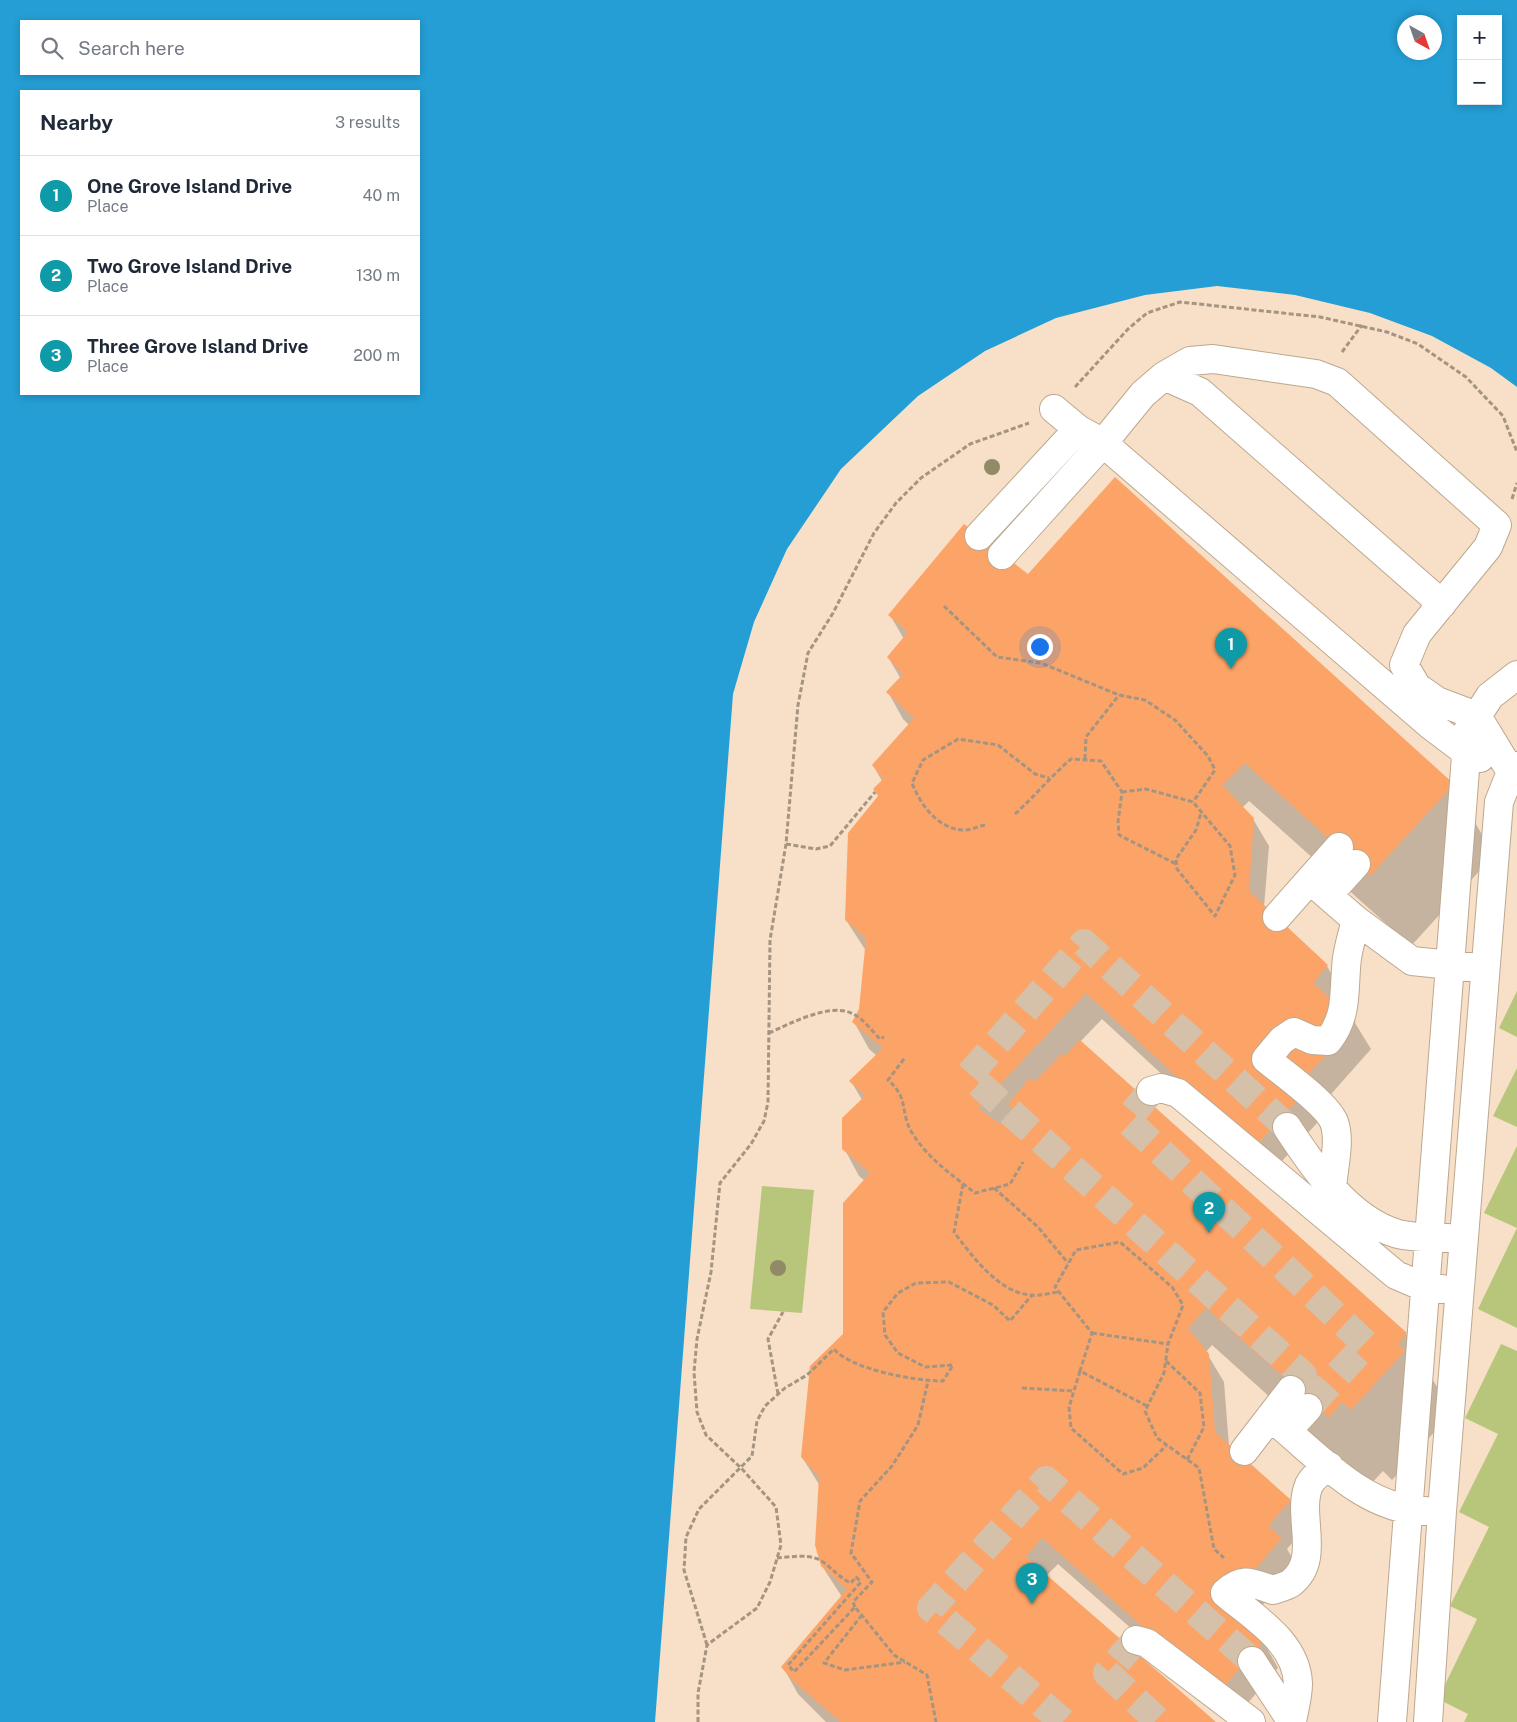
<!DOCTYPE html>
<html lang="en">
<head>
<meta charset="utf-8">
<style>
  body { margin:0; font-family:"Public Sans",sans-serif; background:#f6f6f7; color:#1f2937 }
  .controls { position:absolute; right:15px; top:15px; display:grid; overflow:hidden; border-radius:0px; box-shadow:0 2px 8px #0003 }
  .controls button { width:45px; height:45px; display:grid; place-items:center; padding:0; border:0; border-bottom:1px solid #e0e1e3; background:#fff; color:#1f2937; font:25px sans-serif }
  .compass { position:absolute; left:1397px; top:15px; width:45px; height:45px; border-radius:50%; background:#fff; box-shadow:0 2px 8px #0003; rotate:140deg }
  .you { position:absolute; left:1039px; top:646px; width:18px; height:18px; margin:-12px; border:4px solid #fff; border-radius:50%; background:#1a73e8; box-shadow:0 0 0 8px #1a73e833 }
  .badge { display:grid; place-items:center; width:32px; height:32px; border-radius:50%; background:#ea580c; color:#fff; font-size:16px; font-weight:700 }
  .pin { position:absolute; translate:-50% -41px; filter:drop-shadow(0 1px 2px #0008) }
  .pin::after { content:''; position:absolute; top:26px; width:18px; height:15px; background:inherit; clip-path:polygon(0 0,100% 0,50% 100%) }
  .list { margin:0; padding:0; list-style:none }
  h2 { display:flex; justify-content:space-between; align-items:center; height:65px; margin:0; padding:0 20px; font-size:21px }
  h2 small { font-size:16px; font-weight:400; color:#747a83 }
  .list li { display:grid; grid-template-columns:32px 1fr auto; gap:15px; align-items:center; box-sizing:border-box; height:80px; padding:0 20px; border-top:1px solid #e0e1e3 }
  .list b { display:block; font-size:19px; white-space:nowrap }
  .list p { margin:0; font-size:16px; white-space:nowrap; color:#747a83 }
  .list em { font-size:16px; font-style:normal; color:#747a83 }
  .icon { flex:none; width:28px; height:28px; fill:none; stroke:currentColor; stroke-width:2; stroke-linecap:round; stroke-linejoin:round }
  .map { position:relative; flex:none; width:1517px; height:1722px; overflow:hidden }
  .search { position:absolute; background:#fff; box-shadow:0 2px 8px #0003; left:20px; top:20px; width:400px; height:55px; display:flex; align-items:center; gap:12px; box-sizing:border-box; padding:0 18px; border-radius:0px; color:#747a83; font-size:19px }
  .panel { position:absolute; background:#fff; box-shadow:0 2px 8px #0003; left:20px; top:90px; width:400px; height:305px; border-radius:0px }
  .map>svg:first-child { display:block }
</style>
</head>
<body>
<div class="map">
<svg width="1517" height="1722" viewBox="0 0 1517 1722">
  <rect width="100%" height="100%" fill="#f7e0c7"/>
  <!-- green -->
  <path fill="#b7c67b" d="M 1517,991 L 1517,1037 L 1499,1028 Z
    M 1517,1068 L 1517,1127 L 1493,1116 Z
    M 1517,1146 L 1517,1328 L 1478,1309 L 1517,1228 L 1484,1213 Z
    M 762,1186 L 814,1190 L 802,1313 L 750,1309 Z
    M 1501,1344 L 1517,1351 L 1517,1722 L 1464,1722 L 1468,1714 L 1438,1699 L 1477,1619 L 1450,1606 L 1489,1527 L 1459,1512 L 1498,1434 L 1465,1418 Z"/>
  <!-- water -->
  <path fill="#249ed5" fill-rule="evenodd" d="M 0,0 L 1517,0 L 1517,387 L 1491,368 L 1432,336 L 1370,313 L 1295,295 L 1217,286 L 1145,295 L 1056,318 L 985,351 L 918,396 L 841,469 L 787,549 L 754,622 L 733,694 L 655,1722 L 0,1722 ZM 1461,19 L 1498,19 L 1498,101 L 1461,101 ZM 21,21 L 419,21 L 419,74 L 21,74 ZM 1404,22 L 1434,22 L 1434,52 L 1404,52 ZM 21,91 L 419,91 L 419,394 L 21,394 Z"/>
  <!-- shadow -->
  <path fill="#0003" d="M 1028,576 L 1453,785 L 1494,855 L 1411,946 L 1249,801 L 1242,808 L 1253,819 L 1269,846 L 1264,907 L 1327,966 L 1342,993 L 1333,1003 L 1355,1023 L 1371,1049 L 1325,1101 L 1330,1109 L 1270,1174 L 1102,1019 L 1080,1042 L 1406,1334 L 1447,1404 L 1444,1421 L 1392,1480 L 1383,1471 L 1369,1486 L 1212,1345 L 1206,1352 L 1224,1382 L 1229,1446 L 1290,1501 L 1305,1528 L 1287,1549 L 1297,1566 L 1244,1626 L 1263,1641 L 1278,1668 L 1234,1719 L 1058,1564 L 1046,1576 L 1214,1722 L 826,1722 L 798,1694 L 783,1667 L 842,1597 L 822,1566 L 820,1486 L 802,1457 L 844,1334 L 865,1181 L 859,1176 L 844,1148 L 862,1100 L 851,1081 L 877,1056 L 869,1049 L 854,1022 L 860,1009 L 866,951 L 846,920 L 882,781 L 873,765 L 909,725 L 903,719 L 888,692 L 901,679 L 888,657 L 904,639 L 890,615 Z"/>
  <!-- building -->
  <path fill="#fca467" d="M 1115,477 L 1454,784 L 1370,876 L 1245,763 L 1222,785 L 1254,818 L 1249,891 L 1328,965 L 1313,983 L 1356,1022 L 1308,1075 L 1315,1081 L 1254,1148 L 1086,993 L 978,1108 L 1000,1124 L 1013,1109 L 1008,1104 L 1030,1078 L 1035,1082 L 1062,1053 L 1065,1056 L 1080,1040 L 1407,1333 L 1398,1344 L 1405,1351 L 1351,1410 L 1342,1402 L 1329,1417 L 1206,1308 L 1188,1328 L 1209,1354 L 1215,1432 L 1291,1500 L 1268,1526 L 1282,1538 L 1240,1587 L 1264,1641 L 1218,1693 L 1042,1538 L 1026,1557 L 1216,1722 L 841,1722 L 794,1682 L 781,1667 L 847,1589 L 821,1566 L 815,1545 L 819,1477 L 801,1457 L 810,1366 L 843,1334 L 843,1203 L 870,1173 L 842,1149 L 842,1118 L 865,1096 L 849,1081 L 883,1048 L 852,1022 L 859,1009 L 866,938 L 845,920 L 848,833 L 878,796 L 873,789 L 883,779 L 872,765 L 914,718 L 886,692 L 903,674 L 887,657 L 908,632 L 888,615 L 964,524 L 1028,574 Z"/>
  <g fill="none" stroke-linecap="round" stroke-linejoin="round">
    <!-- minor-tunnel -->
    <path stroke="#d5c0aa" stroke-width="28" stroke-dasharray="28 14" stroke-linecap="butt" d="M 1151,1091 L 1127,1120 L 1366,1344 L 1308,1408
      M 1287,1127 L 1084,943 L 969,1075 L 1303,1375 L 1291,1390
      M 1136,1640 L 1107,1673 L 1159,1722
      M 1063,1722 L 931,1608 L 1046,1480 L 1252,1661"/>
    <defs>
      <path id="minor" d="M 1164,376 L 1190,361 L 1213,359 L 1316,374 L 1337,382 L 1497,525 L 1488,547 L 1417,634 L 1404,665 L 1417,687 L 1437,701 L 1477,716 L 1511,772
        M 1054,409 L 1078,429
        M 979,536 L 1078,429 L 1103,443 L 1429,724 L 1466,752 L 1480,758
        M 1002,555 L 1103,443 L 1143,394 L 1164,376 L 1200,392 L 1442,604
        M 1310,880 L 1356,920 L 1412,961 L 1470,967
        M 1328,895 L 1356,864
        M 1277,917 L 1339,847
        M 1151,1091 L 1161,1088 L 1178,1093 L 1396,1275 L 1426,1288 L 1442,1289
        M 1287,1127 C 1313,1167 1349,1220 1398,1234 C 1414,1238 1432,1237 1448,1238
        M 1332,1189 C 1333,1169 1341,1141 1334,1122 C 1327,1104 1283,1073 1266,1059 L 1282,1040 L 1294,1032 L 1312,1040 L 1328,1041 C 1349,1014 1343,990 1347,958 C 1349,945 1353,932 1356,920
        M 1270,1417 C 1316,1453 1362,1510 1425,1511
        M 1287,1431 L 1308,1408
        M 1244,1451 L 1291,1390
        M 1136,1640 L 1147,1643 L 1251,1722
        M 1252,1661 L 1292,1722
        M 1292,1722 C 1294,1710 1298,1696 1298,1684 C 1297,1642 1253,1617 1225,1593 C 1243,1576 1252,1583 1273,1590 C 1279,1588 1287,1586 1291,1583 C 1322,1559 1296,1515 1309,1485 C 1313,1477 1322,1471 1329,1466
        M 1392,1722 L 1468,730 L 1490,696 L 1517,675
        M 1428,1722 L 1442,1511 L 1499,802 L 1511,772 L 1517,766"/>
    </defs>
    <!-- minor casing -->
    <use href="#minor" stroke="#bda88f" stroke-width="30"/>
    <!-- path -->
    <path stroke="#a59481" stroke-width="3" stroke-dasharray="5 2.5" stroke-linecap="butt" d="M 1342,352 L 1362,325
      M 1075,387 L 1128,329 L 1147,313 L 1180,302 L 1320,317 L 1387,332 L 1418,344 L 1466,377 L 1503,416 L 1517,452
      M 1512,499 L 1517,483
      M 944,606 L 997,657 L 1041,663 L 1119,695 L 1145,700 L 1175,720 L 1208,756 L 1215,770 L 1193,802
      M 1085,759 L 1086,737 L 1119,695
      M 1122,792 L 1146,789 L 1193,802 L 1230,846 L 1235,875 L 1215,916 L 1177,869 L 1176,859 L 1196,830 L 1201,813
      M 1015,814 C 1035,796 1051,776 1071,759 L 1101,761 L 1122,792 L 1118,822 L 1119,835 L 1176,864
      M 985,825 C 979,826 969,831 962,830 C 937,828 920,804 912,783 L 923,760 L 958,739 L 998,745 L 1035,774 L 1049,778
      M 786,844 L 816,849 L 830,846 L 875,792
      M 769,1033 C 789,1024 829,1003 851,1013 C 862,1017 872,1031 880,1039 L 884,1037
      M 904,1059 L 888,1080 C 909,1098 900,1111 911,1131 C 926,1157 952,1175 975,1193 L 1010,1184 L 1023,1162
      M 963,1184 L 954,1232 C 972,1256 999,1293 1031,1295 C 1040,1296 1050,1293 1059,1292
      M 994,1188 L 1038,1227 L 1068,1263
      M 1092,1333 L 1168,1344
      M 1166,1361 L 1200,1393 L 1204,1427 L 1187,1460
      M 1080,1371 L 1069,1407 L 1071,1428 L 1123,1474 L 1143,1468 L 1166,1446
      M 1022,1388 L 1074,1391
      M 778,1394 L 768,1339 L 783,1312
      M 1147,1406 L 1080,1371 L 1092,1333 L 1055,1287 L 1076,1250 L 1120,1242 L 1172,1287 L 1183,1305 L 1168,1344 L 1164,1373 L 1145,1411 L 1157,1438 L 1199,1468 L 1214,1549 L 1224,1558
      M 777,1558 C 791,1557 811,1553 823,1562 C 833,1569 840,1578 851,1583 L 856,1577 L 861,1582 L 788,1665 L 794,1672 L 855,1607 L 894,1655 L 927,1675 L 936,1722
      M 855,1607 L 853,1602 L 872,1582 L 851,1553 L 860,1501 L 892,1466 L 918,1425 L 928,1381
      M 862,1615 L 824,1663 L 845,1670 L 905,1662
      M 707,1645 L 684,1570 L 686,1537 L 699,1509 L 752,1456 L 757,1421 L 765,1406 L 785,1388 L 807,1375 L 834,1349 C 852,1370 916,1381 943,1381 L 953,1365 L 925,1367 L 898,1353 L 885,1335 L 883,1312 L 898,1293 L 916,1283 L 949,1282 L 993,1305 L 1010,1321 L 1032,1295
      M 698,1722 L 698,1693 L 707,1645 L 757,1608 L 770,1582 L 781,1545 L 776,1507 L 742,1469 L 706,1435 L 697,1412 L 694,1372 L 697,1339 L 711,1272 L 720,1183 L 751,1144 L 764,1121 L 768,1102 L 770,940 L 786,844 L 798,705 L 808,653 L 833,613 L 874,533 L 896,503 L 921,478 L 970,444 L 1029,423"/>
    <!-- minor -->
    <use href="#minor" stroke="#fff" stroke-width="28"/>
  </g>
  <!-- trees -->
  <g fill="#908a67">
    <circle cx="992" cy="467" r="8"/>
    <circle cx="778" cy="1268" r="8"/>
  </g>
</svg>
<div class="controls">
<button>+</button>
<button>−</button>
</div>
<svg class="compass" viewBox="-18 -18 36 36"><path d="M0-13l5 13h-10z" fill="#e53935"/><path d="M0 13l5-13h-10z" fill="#747a83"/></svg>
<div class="you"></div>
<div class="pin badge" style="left:1231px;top:669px;background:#0f9aa8">1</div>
<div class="pin badge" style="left:1209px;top:1233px;background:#0f9aa8">2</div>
<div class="pin badge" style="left:1032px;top:1604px;background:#0f9aa8">3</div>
<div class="search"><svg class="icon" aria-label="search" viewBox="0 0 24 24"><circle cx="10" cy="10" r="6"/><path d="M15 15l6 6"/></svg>Search here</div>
<section class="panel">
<h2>Nearby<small>3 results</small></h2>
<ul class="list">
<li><span class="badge" style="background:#0f9aa8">1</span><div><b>One Grove Island Drive</b><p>Place</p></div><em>40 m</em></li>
<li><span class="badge" style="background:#0f9aa8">2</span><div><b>Two Grove Island Drive</b><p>Place</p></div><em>130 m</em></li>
<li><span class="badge" style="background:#0f9aa8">3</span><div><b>Three Grove Island Drive</b><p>Place</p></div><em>200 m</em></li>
</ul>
</section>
</div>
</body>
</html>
